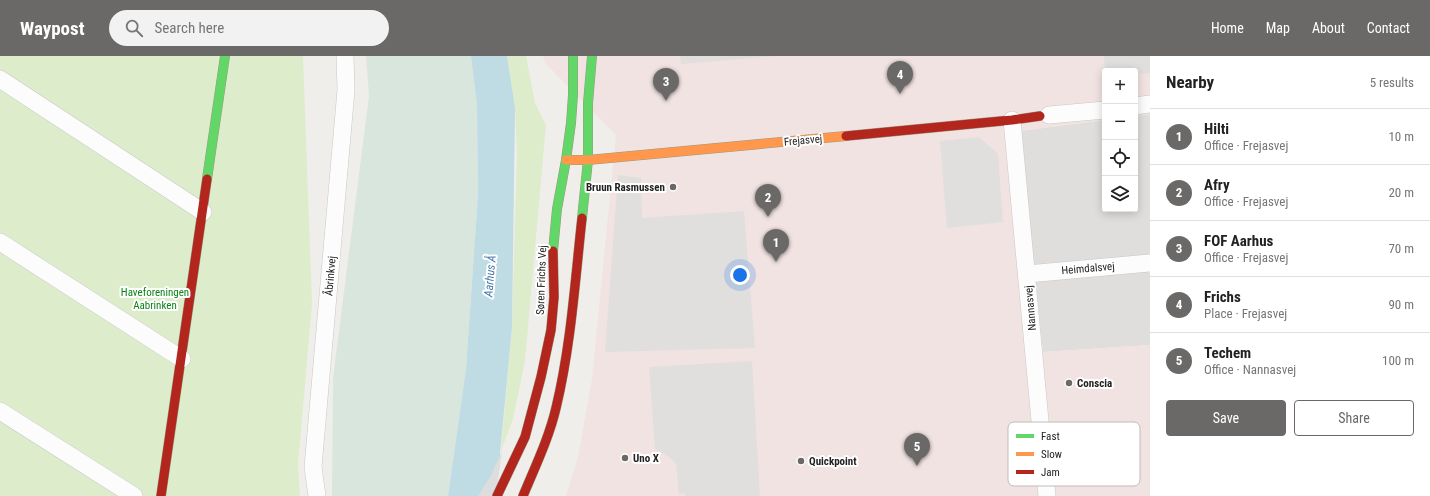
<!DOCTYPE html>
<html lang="en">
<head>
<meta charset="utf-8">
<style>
  body { margin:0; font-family:"Roboto Condensed",sans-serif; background:#f2f2f2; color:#222 }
  .controls { position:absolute; right:12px; top:12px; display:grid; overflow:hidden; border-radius:4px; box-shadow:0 2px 10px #0003 }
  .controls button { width:36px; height:36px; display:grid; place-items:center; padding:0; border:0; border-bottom:1px solid #e0e0e0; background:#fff; color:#222; font:20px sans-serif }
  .you { position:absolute; left:740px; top:219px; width:14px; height:14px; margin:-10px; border:3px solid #fff; border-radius:50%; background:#1a73e8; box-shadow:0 0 0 6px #1a73e833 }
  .badge { display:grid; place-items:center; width:26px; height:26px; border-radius:50%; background:#6a6968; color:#fff; font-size:13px; font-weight:700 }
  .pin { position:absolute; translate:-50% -33px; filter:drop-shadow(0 1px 2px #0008) }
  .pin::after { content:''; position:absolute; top:21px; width:14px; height:12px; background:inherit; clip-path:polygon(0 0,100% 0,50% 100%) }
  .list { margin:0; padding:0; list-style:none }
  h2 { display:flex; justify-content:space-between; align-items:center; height:52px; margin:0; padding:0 16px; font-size:17px }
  h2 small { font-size:13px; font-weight:400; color:#767676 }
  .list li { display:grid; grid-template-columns:26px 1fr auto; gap:12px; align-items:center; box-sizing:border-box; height:56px; padding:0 16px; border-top:1px solid #e0e0e0 }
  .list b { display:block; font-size:15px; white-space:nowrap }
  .list p { margin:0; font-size:13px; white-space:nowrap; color:#767676 }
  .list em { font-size:13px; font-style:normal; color:#767676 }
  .actions { display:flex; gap:8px; padding:12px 16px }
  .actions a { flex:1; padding:9px 0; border:1px solid #6a6968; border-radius:4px; text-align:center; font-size:14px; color:#6a6968 }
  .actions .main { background:#6a6968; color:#fff }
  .icon { flex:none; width:22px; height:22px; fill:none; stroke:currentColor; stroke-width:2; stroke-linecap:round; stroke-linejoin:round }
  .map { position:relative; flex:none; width:1150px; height:440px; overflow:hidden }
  header { display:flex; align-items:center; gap:24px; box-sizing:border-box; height:56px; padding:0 20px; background:#6a6968; color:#fff }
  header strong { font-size:19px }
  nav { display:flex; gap:22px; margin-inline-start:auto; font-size:14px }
  .search { width:280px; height:36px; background:#f2f2f2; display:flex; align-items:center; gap:10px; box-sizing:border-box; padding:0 14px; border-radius:22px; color:#767676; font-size:15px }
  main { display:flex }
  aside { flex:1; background:#fff }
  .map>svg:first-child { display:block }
</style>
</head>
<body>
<header>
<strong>Waypost</strong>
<div class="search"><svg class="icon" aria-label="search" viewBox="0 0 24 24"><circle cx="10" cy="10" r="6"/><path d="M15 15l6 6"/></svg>Search here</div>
<nav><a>Home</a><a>Map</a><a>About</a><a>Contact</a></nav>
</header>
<main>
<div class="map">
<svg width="1150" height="440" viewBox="0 0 1150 440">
  <rect width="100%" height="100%" fill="#f0eeeb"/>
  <!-- residential -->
  <path fill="#dfdedc" d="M 1150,58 L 1150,289 L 1043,296 L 1020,75 L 1105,64 L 1105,153 L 1135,153 L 1135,60 Z"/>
  <!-- commercial -->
  <path fill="#f1e3e1" d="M 543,0 L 1150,0 L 1150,58 L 1135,60 L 1135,15 L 1105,15 L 1105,64 L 1020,75 L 1043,296 L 1150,289 L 1150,440 L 566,440 L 578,401 L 592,323 L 616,79 L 545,7 Z"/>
  <!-- grass -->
  <path fill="#ddeccb" d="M 0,0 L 303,0 L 312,247 L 298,409 L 300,440 L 0,440 Z
    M 507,0 L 526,0 L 535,47 L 546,69 L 525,305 L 513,363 L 501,395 L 512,271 L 517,98 L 515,52 Z"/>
  <!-- wetland -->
  <path fill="#d9e6de" d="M 366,0 L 471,0 L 477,50 L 478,139 L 466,313 L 448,440 L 332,440 L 333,322 L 369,40 Z"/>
  <!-- parking -->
  <path fill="#e0dfde" d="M 680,0 L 776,0 L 681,8 Z
    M 1104,0 L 1150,0 L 1150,17 L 1135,18 L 1135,15 L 1105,15 Z
    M 979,81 L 998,98 L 1003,166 L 947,172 L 940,85 Z
    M 618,119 L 641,122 L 642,162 L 744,155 L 755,292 L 605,296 Z
    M 752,305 L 760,440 L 685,440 L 684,437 L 679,439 L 676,408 L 671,402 L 655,393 L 649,311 Z"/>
  <!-- water -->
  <path fill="#bfdbe3" d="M 471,0 L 507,0 L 515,52 L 512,271 L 496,440 L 448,440 L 466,313 L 478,139 L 477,50 Z"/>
  <!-- pier -->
  <path fill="#dedddd" d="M 502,395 L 496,440 L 478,440 L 490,421 Z"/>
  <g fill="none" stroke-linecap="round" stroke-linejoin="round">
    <defs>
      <path id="street" d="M 0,23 L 203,156
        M 1135,50 L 1150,48
        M 1049,59 L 1105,54
        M 1012,64 L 1047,440
        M 0,186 L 182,303
        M 1027,218 L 1150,207
        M 0,355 L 134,440
        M 317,440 L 313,411 L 346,34 L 345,0"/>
      <path id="fast" d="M 207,123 L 225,0
        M 582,162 L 588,104 L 588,47 L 592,0
        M 553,195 L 557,153 L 566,104 L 571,67 L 573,39 L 573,0"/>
      <path id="slow" d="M 566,104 L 588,104 L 846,80"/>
      <path id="jam" d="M 846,80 L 1012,64 L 1040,60
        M 161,440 L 207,123
        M 497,440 L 525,381 L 541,321 L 551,274 L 554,241 L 553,195
        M 523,440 C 535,411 549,382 556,352 C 571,290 575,225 582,162"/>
    </defs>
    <!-- street casing -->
    <use href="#street" stroke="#c9c8c7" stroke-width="18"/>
    <!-- fast casing -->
    <use href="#fast" stroke="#999a82" stroke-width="10"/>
    <!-- slow casing -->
    <use href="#slow" stroke="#999a82" stroke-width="10"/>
    <!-- jam casing -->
    <use href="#jam" stroke="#999a82" stroke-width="10"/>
    <!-- street -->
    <use href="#street" stroke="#fdfcfc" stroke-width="17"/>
    <!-- fast -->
    <use href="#fast" stroke="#63d668" stroke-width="9"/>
    <!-- slow -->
    <use href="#slow" stroke="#ff974d" stroke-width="9"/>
    <!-- jam -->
    <use href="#jam" stroke="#b3261e" stroke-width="9"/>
  </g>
  <!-- markers -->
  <g fill="#6a6968" stroke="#fff" stroke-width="1.5">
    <circle cx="673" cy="131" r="4"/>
    <circle cx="1069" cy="327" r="4"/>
    <circle cx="625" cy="402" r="4"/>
    <circle cx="801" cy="405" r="4"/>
  </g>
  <g text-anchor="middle" stroke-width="4" stroke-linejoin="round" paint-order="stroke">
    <!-- street labels -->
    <g font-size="11" fill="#222" stroke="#fff">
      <text transform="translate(803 84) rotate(-5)" y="4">Frejasvej</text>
      <text transform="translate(1088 212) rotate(-5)" y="4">Heimdalsvej</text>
      <text transform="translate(330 220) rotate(-85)" y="4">Åbrinkvej</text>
      <text transform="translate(541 224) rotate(-88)" y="4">Søren Frichs Vej</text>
      <text transform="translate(1030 252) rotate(-95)" y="4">Nannasvej</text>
    </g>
    <!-- poi labels -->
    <g font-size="11" font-weight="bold" fill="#222" stroke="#fff" text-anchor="start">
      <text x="665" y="135" text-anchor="end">Bruun Rasmussen</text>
      <text x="1077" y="331">Conscia</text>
      <text x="633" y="406">Uno X</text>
      <text x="809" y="409">Quickpoint</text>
    </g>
    <!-- park labels -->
    <g font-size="11" fill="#0c8416" stroke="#fff">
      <text x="155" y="240">Haveforeningen<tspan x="155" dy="13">Aabrinken</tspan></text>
    </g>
    <!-- water labels -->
    <g font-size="12" font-style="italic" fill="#4a7aab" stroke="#fff">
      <text transform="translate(490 220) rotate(-85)" y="4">Aarhus Å</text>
    </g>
  </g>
  <!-- legend -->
  <rect x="1008" y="366" width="132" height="64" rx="6" fill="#fff" stroke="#bdbdbd" stroke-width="1"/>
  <rect x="1016" y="378" width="18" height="4" fill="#63d668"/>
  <rect x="1016" y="396" width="18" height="4" fill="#ff974d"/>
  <rect x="1016" y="414" width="18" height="4" fill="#b3261e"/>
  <g font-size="11" fill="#222">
    <text x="1041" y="384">Fast</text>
    <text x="1041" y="402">Slow</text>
    <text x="1041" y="420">Jam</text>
  </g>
</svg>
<div class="controls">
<button>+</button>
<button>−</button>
<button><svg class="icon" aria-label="locate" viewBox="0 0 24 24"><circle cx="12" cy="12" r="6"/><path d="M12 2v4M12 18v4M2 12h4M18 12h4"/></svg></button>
<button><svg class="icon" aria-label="layers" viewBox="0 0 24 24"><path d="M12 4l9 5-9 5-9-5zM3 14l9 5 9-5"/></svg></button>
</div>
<div class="you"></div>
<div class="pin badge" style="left:776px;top:206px">1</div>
<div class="pin badge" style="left:768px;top:161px">2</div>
<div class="pin badge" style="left:666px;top:45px">3</div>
<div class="pin badge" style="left:900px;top:38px">4</div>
<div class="pin badge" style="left:917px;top:410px">5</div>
</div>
<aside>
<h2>Nearby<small>5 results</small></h2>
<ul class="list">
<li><span class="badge">1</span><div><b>Hilti</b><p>Office · Frejasvej</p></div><em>10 m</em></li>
<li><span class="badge">2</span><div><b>Afry</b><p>Office · Frejasvej</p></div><em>20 m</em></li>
<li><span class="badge">3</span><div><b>FOF Aarhus</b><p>Office · Frejasvej</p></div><em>70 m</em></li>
<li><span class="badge">4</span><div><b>Frichs</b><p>Place · Frejasvej</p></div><em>90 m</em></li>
<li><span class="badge">5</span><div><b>Techem</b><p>Office · Nannasvej</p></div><em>100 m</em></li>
</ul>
<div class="actions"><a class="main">Save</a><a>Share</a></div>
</aside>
</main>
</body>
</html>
